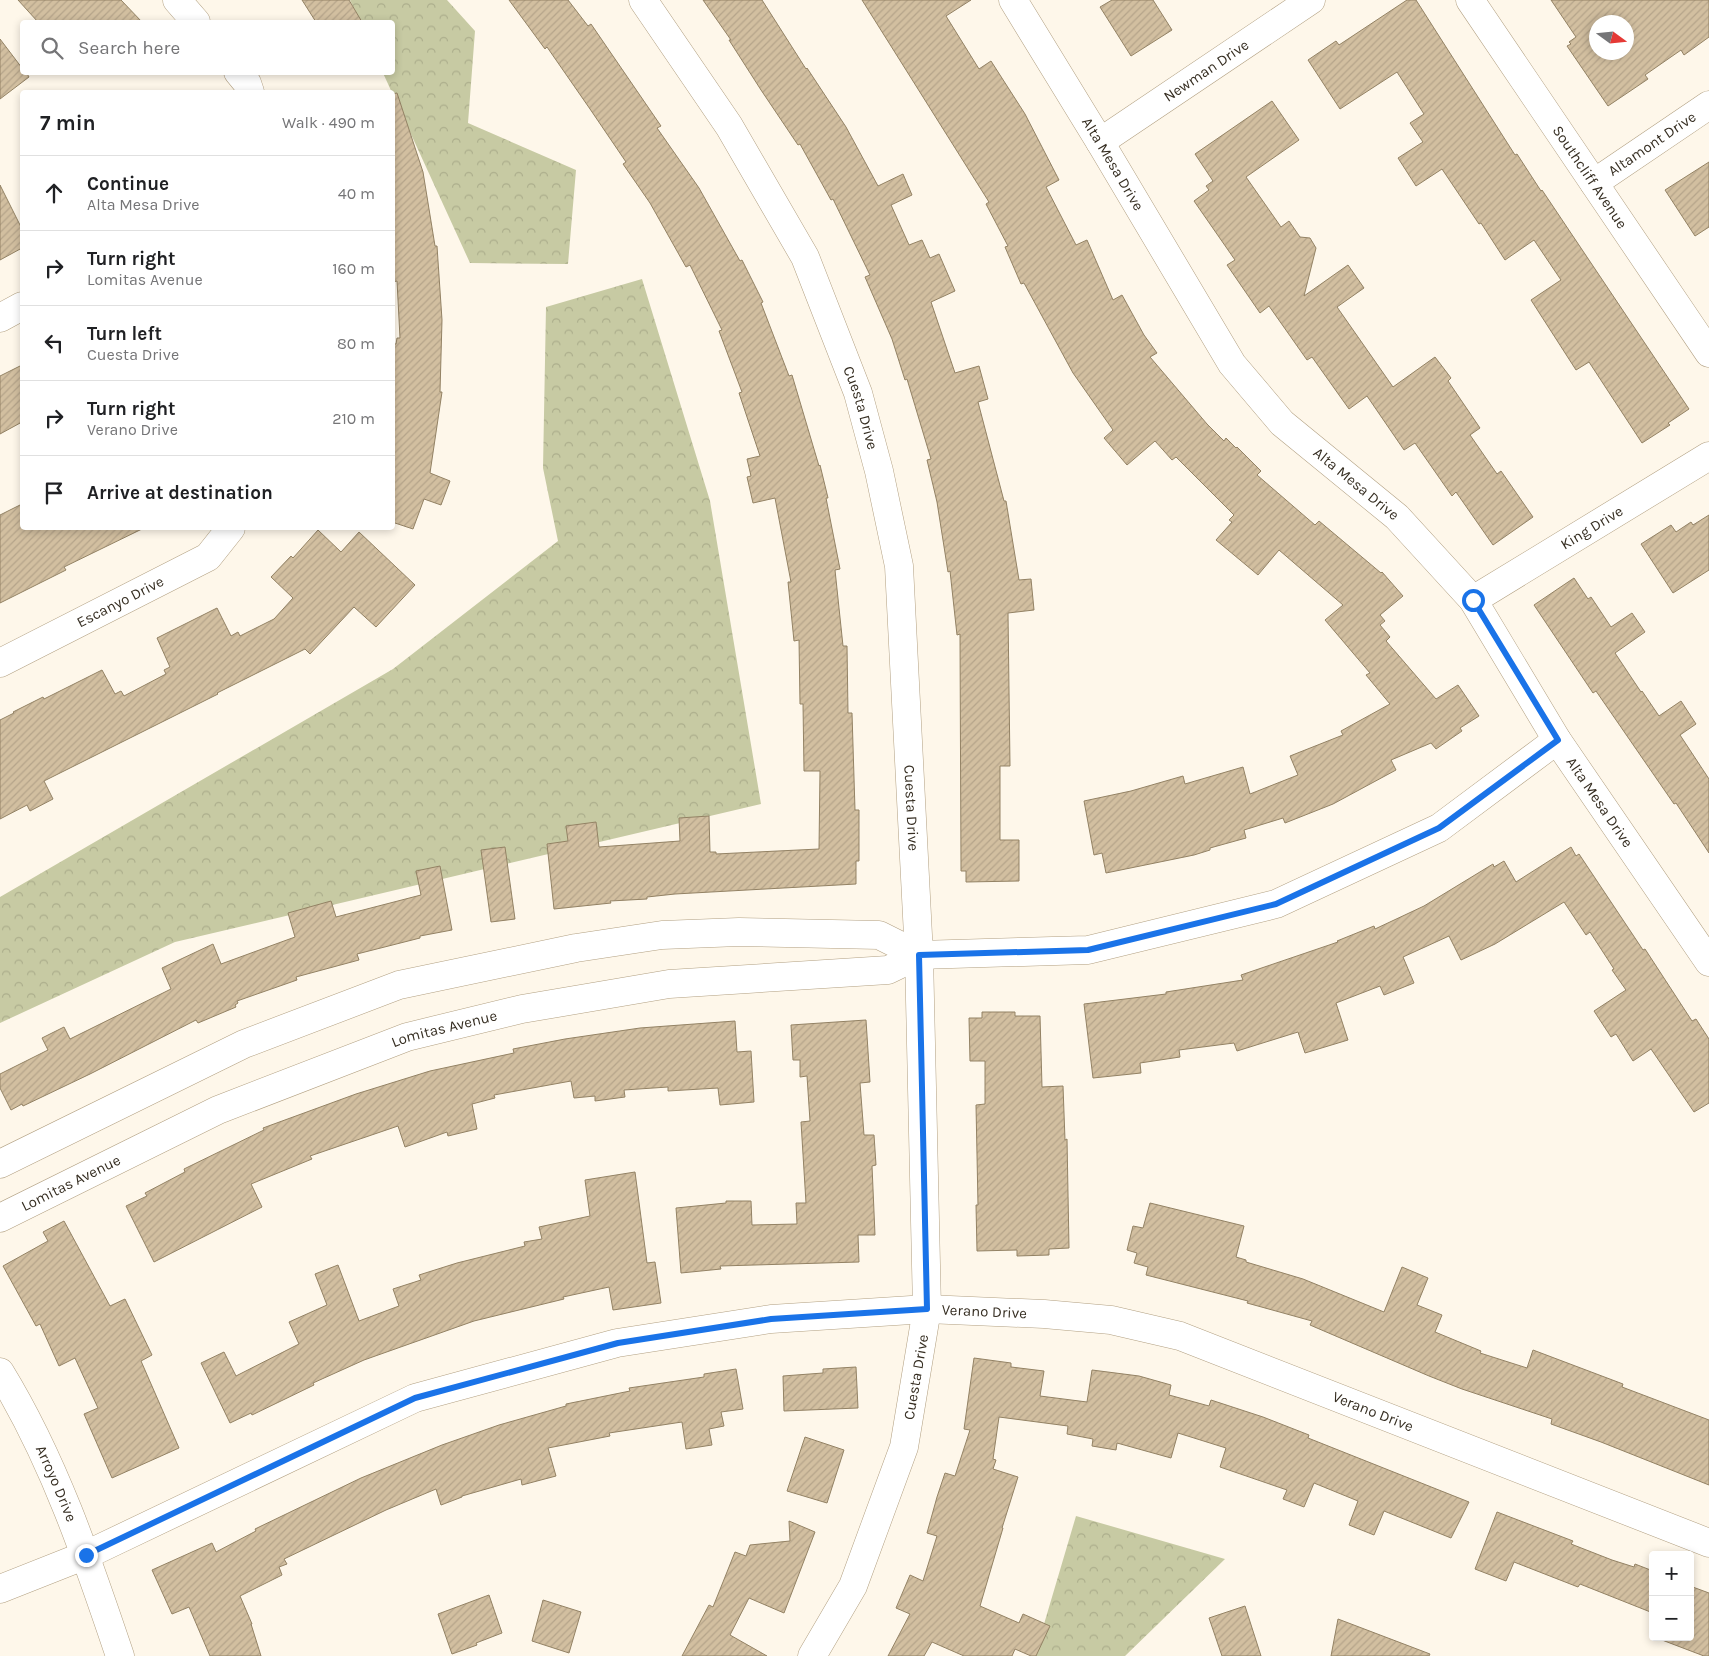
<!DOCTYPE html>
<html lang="en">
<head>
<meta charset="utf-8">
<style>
  body { margin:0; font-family:Karla,sans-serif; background:#f2f2f2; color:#202124 }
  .controls { position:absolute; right:15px; bottom:15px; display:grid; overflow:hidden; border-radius:5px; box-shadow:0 2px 8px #0003 }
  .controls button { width:45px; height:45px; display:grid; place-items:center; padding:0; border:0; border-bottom:1px solid #e0e0e0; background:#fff; color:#202124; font:25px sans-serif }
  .compass { position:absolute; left:1589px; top:15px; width:45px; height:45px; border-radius:50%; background:#fff; box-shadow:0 2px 8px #0003; rotate:105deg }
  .stop { position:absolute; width:15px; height:15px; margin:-11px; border:4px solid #1a73e8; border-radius:50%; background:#fff }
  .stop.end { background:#1a73e8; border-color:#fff; box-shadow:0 1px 5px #0008 }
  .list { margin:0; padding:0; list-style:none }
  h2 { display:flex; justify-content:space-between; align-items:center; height:65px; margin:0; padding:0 20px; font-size:21px }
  h2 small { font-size:16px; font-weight:400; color:#757577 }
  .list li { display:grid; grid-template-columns:32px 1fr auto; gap:15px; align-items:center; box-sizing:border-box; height:75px; padding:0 20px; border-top:1px solid #e0e0e0 }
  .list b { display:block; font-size:19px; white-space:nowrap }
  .list p { margin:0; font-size:16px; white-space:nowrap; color:#757577 }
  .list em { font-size:16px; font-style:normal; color:#757577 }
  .icon { flex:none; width:28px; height:28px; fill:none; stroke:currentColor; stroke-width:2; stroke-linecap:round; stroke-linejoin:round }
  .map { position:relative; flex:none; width:1709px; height:1656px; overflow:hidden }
  .search { position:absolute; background:#fff; box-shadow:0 2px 8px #0003; left:20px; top:20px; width:375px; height:55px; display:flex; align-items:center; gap:12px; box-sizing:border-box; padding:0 18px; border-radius:5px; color:#757577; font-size:19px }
  .panel { position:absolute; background:#fff; box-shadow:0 2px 8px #0003; left:20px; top:90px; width:375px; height:440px; border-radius:5px }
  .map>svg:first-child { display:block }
</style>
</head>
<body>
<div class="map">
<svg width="1709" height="1656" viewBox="0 0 1709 1656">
  <defs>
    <pattern id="forest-crowns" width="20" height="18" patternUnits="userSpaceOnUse" patternTransform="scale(1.25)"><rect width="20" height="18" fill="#c7caa3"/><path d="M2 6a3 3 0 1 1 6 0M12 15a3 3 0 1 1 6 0" fill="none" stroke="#acae8c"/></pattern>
    <pattern id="building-hatch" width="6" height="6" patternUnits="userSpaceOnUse" patternTransform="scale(1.25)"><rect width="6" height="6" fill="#d2bfa0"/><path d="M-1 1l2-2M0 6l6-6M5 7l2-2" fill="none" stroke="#b5a48a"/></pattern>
  </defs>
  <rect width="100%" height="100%" fill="#fef7ea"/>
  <!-- forest -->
  <path fill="url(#forest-crowns)" d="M 350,0 L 447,0 L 475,31 L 468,123 L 576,170 L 568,264 L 470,263 L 383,73 L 392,72 L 392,22 L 360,22 Z
    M 642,279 L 710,501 L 761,804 L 175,942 L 0,1023 L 0,897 L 393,669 L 558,541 L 543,468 L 546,307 Z
    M 1076,1516 L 1225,1559 L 1125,1656 L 1030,1656 L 1039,1641 Z"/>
  <!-- building -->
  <path fill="url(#building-hatch)" stroke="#938264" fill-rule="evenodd" d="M 18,0 L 121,0 L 142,22 L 38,22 Z
    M 302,0 L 349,0 L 362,22 L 316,22 Z
    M 509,0 L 568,0 L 588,26 L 591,24 L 661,126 L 657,128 L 699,188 L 740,261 L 742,260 L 763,302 L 761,303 L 789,376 L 792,375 L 819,466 L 820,465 L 828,498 L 826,498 L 840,569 L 835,570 L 843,646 L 847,646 L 848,713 L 852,713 L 855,810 L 859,810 L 859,861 L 856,861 L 856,884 L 675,894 L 647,897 L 647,899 L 610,901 L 611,903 L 554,909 L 547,844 L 568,841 L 566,826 L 596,822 L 599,847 L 680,841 L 679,818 L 709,816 L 710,852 L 716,852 L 716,854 L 819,849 L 820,771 L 804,771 L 803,704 L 800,704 L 799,640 L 794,641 L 788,582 L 791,582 L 775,498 L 753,503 L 747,477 L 751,476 L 747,459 L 760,456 L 739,393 L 742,392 L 719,331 L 722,330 L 690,265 L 686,267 L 650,203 L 623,164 L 626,162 L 590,109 L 547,47 L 545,49 Z
    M 703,0 L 762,0 L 806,69 L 807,68 L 846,127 L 878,186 L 903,174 L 912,195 L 891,205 L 909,245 L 922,240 L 930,258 L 939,254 L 955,291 L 931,302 L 955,373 L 979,366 L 988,399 L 978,402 L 1004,501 L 1006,501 L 1019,580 L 1031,579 L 1034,610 L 1008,613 L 1010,766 L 1000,766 L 1000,840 L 1019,840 L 1019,881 L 966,882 L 966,871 L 961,871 L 960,634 L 957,635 L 950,571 L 948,572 L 937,502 L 927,460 L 931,459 L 907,379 L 905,380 L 892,339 L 865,277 L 870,275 L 833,199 L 831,200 L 800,144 L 798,145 L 761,90 L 729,40 L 731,40 Z
    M 862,0 L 971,0 L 946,16 L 979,69 L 991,61 L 1025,114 L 1059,180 L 1046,187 L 1076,245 L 1087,240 L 1113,300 L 1122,295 L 1144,335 L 1157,353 L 1150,357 L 1207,424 L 1224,441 L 1226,438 L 1236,448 L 1237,447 L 1261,471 L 1257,475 L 1315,525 L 1319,521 L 1381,573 L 1382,572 L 1403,596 L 1380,615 L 1385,621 L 1380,625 L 1390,637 L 1386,641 L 1436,699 L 1458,685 L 1479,716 L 1460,728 L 1462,731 L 1436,749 L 1431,743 L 1391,760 L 1396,770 L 1333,804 L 1285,823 L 1283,818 L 1244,830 L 1246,838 L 1210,848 L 1210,850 L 1194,855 L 1106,873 L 1102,853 L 1094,855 L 1084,801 L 1131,791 L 1183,776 L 1185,784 L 1243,767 L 1250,794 L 1298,775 L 1290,756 L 1343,735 L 1341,731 L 1390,704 L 1366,675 L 1370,673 L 1325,620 L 1343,605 L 1279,550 L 1258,575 L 1216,540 L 1232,522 L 1229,520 L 1234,515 L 1176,457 L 1172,460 L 1155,441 L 1127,465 L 1104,438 L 1113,430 L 1073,373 L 1024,283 L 1021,284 L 1005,247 L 1008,246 L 986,204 L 989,202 Z
    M 1112,0 L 1153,0 L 1172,30 L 1131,56 L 1100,7 Z
    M 1407,0 L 1416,0 L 1515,155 L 1517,154 L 1541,191 L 1542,190 L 1689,409 L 1668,423 L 1670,425 L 1642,443 L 1589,362 L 1576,370 L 1531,300 L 1561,280 L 1534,240 L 1505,260 L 1481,223 L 1479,224 L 1442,169 L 1416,186 L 1398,158 L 1423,142 L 1410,123 L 1424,114 L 1397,72 L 1340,109 L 1308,60 L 1336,41 L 1339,45 Z
    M 1551,0 L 1709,0 L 1709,37 L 1684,55 L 1681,50 L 1645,75 L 1648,79 L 1608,106 L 1567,46 L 1571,44 L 1569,42 L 1576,37 ZM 1596,22 L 1626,22 L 1626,52 L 1596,52 Z
    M 0,39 L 22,68 L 22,72 L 26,72 L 29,77 L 0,99 Z
    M 397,93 L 423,172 L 435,246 L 437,246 L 442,320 L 440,392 L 442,392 L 430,473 L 450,481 L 441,505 L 424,499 L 413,529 L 392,522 L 392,344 L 396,344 L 397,338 L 400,338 L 397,281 L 392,282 L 392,94 Z
    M 1272,101 L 1299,140 L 1246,177 L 1281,227 L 1289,221 L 1300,237 L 1310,238 L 1316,248 L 1304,296 L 1348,265 L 1364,288 L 1337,307 L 1393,387 L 1435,357 L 1451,378 L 1448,381 L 1480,428 L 1470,435 L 1497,474 L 1501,471 L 1533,517 L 1493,545 L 1456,492 L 1452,496 L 1415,443 L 1404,450 L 1367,396 L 1349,409 L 1312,357 L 1307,360 L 1269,306 L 1260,313 L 1227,265 L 1235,260 L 1194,201 L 1209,190 L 1206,186 L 1213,181 L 1195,154 Z
    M 1709,162 L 1709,227 L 1695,236 L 1665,190 Z
    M 0,185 L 22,229 L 22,248 L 0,260 Z
    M 22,365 L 22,422 L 0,434 L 0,376 Z
    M 22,504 L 22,528 L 144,528 L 64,567 L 66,570 L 0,603 L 0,515 Z
    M 1709,515 L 1709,570 L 1673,593 L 1641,544 L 1671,525 L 1676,532 L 1691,522 L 1693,525 Z
    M 318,530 L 341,552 L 359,532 L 415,585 L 376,627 L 354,607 L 310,654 L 305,649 L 217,693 L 218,694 L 44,781 L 53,799 L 30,811 L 27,805 L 0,819 L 0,720 L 14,713 L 13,712 L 43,697 L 44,699 L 102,670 L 115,694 L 121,691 L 124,696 L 166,674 L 164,670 L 170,667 L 157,638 L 217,608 L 231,636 L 238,632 L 240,636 L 274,619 L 293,598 L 271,577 L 291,556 L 293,558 Z
    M 1574,578 L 1588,599 L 1591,597 L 1611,627 L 1632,613 L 1645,632 L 1615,653 L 1641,692 L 1642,691 L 1659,716 L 1681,701 L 1696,724 L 1680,735 L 1709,779 L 1709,853 L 1676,803 L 1674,804 L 1596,691 L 1593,693 L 1534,605 Z
    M 505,847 L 515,919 L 491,922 L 481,850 Z
    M 1571,847 L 1576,856 L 1579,854 L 1643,950 L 1645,949 L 1692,1021 L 1696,1019 L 1709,1039 L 1709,1103 L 1694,1112 L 1651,1049 L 1633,1061 L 1616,1034 L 1611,1037 L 1594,1011 L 1626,990 L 1612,970 L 1614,969 L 1590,932 L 1586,935 L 1564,902 L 1495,944 L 1461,960 L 1449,936 L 1403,957 L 1414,983 L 1384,995 L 1380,986 L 1336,1003 L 1348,1040 L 1305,1053 L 1298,1032 L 1237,1051 L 1234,1043 L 1179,1050 L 1180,1057 L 1140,1063 L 1141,1073 L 1093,1078 L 1084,1004 L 1166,994 L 1166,992 L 1243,980 L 1241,975 L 1338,942 L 1337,941 L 1374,926 L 1375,929 L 1424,906 L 1493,864 L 1494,867 L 1504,861 L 1516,882 Z
    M 440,866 L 452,930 L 420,936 L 420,938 L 357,954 L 359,960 L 296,977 L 297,980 L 237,1001 L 238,1003 L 235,1005 L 236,1007 L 198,1023 L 196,1020 L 90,1074 L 23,1106 L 22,1104 L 11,1110 L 0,1088 L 0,1074 L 48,1050 L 42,1038 L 64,1027 L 70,1039 L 171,989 L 162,968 L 213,944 L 221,964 L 295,937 L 288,913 L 331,901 L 336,917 L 421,895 L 416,871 Z
    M 982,1012 L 1015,1012 L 1015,1016 L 1040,1016 L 1042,1087 L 1063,1086 L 1065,1140 L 1067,1139 L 1069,1248 L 1049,1249 L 1049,1255 L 1017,1256 L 1017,1250 L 977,1251 L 976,1205 L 978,1205 L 976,1105 L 985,1104 L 985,1061 L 970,1061 L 969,1018 L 982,1018 Z
    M 866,1020 L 870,1082 L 860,1083 L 864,1135 L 874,1135 L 876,1165 L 872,1166 L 875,1235 L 858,1235 L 859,1262 L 720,1266 L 721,1269 L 681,1273 L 676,1208 L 726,1203 L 726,1201 L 751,1201 L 752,1225 L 797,1224 L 796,1203 L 806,1203 L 801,1122 L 810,1121 L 807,1076 L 800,1077 L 800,1060 L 793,1060 L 791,1025 Z
    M 735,1021 L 737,1052 L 751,1051 L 754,1102 L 720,1105 L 718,1088 L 668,1091 L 668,1087 L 624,1090 L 625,1097 L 595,1101 L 595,1096 L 574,1098 L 571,1081 L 494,1095 L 495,1098 L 472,1104 L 477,1129 L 448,1136 L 447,1132 L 405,1147 L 398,1126 L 310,1156 L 312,1159 L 251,1184 L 262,1207 L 154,1262 L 126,1206 L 147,1196 L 145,1193 L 185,1172 L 184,1169 L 264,1130 L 263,1128 L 356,1094 L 430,1071 L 514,1053 L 513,1049 L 565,1039 L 640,1028 Z
    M 635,1172 L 647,1263 L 655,1262 L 661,1303 L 613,1310 L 609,1287 L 563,1297 L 564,1299 L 474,1321 L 364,1360 L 313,1383 L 314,1385 L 252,1415 L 251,1413 L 230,1423 L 201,1363 L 224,1352 L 236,1376 L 299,1344 L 289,1322 L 327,1305 L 315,1274 L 338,1265 L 359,1321 L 399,1306 L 393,1289 L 421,1280 L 419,1275 L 457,1263 L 525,1246 L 524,1242 L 542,1239 L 539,1227 L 590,1216 L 585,1180 Z
    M 1150,1203 L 1244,1226 L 1236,1257 L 1246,1260 L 1246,1262 L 1303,1279 L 1384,1312 L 1402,1267 L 1428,1278 L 1417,1305 L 1442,1315 L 1435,1332 L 1481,1351 L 1480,1353 L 1527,1368 L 1533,1350 L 1623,1384 L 1622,1387 L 1709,1420 L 1709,1485 L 1601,1442 L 1551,1424 L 1552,1419 L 1462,1389 L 1429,1376 L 1310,1325 L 1312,1321 L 1247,1303 L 1248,1301 L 1146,1275 L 1148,1267 L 1134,1263 L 1137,1253 L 1127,1250 L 1133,1226 L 1143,1228 Z
    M 64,1221 L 110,1306 L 125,1299 L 152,1355 L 141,1361 L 179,1448 L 112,1478 L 84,1414 L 98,1408 L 75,1358 L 59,1366 L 40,1324 L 36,1326 L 3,1266 L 48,1241 L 43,1232 Z
    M 974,1358 L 1011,1363 L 1011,1367 L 1044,1371 L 1040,1396 L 1087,1402 L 1092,1370 L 1139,1376 L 1171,1385 L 1169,1395 L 1209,1406 L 1211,1400 L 1263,1417 L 1309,1435 L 1308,1438 L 1469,1502 L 1451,1538 L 1384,1511 L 1374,1535 L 1349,1525 L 1358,1501 L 1314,1483 L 1304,1507 L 1283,1499 L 1287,1490 L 1220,1467 L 1226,1448 L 1178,1433 L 1171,1458 L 1117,1443 L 1116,1450 L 1092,1446 L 1093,1439 L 1067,1434 L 1068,1426 L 999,1417 L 993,1459 L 996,1460 L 993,1469 L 1018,1477 L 1002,1528 L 1003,1528 L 980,1606 L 1019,1623 L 1023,1614 L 1050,1626 L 1036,1656 L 1031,1656 L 1015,1649 L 1012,1656 L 964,1656 L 932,1642 L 924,1656 L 888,1656 L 910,1614 L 896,1608 L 910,1575 L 923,1581 L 937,1536 L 927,1533 L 937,1497 L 945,1473 L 955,1476 L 970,1430 L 964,1429 Z
    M 856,1367 L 858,1408 L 784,1411 L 783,1376 L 823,1373 L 823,1369 Z
    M 736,1369 L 743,1409 L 721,1412 L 724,1426 L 709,1429 L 712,1445 L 686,1449 L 682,1422 L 609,1433 L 610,1436 L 548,1448 L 556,1476 L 522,1485 L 521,1479 L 462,1496 L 462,1497 L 441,1505 L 436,1489 L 386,1510 L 284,1559 L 287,1564 L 279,1567 L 282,1575 L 240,1596 L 252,1624 L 251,1624 L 261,1656 L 210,1656 L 189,1607 L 172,1614 L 152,1570 L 212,1543 L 216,1552 L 256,1531 L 255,1529 L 361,1478 L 442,1445 L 499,1425 L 566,1406 L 566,1404 L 630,1391 L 629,1388 L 704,1377 L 704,1374 Z
    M 805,1437 L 844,1450 L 827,1503 L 787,1491 Z
    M 1497,1512 L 1573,1541 L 1571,1544 L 1612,1560 L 1634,1567 L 1635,1564 L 1653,1571 L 1653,1613 L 1580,1584 L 1578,1587 L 1514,1562 L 1506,1581 L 1475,1569 Z
    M 789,1521 L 815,1532 L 784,1613 L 749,1598 L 730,1635 L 767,1656 L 682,1656 L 709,1605 L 713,1607 L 735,1552 L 746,1556 L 750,1545 L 790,1541 Z
    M 1690,1586 L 1709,1593 L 1709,1656 L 1704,1656 L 1662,1640 L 1663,1637 L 1690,1637 Z
    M 489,1595 L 502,1633 L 476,1643 L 477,1645 L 452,1654 L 438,1614 Z
    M 543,1600 L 581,1612 L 569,1653 L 532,1641 Z
    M 1245,1606 L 1261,1656 L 1222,1656 L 1209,1618 Z
    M 1338,1619 L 1430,1654 L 1429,1656 L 1331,1656 Z"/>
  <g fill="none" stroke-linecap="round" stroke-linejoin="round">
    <defs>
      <g id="street">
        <path d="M 177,0 L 196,22"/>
        <path id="s1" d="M 643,0 L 729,126 L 805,257 L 858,393 L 879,471 L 899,566 L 919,955 L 927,1309 L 904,1447 L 853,1586 L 812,1656"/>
        <path id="s2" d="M 1013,0 L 1100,142 L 1232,364 L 1282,423 L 1397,517 L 1473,600 L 1557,740 L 1709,962"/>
        <path id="s3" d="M 1470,0 L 1709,353"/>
        <path d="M 238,72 L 247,83 L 250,92"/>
        <path id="s4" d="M 1100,142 L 1311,0"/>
        <path id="s5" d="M 1594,183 L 1709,105"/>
        <path d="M 0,318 L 22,306"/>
        <path id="s6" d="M 1473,600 L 1709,456"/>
        <path id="s7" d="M 0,663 L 208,557 L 231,528"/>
        <path d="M 0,1164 L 244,1044 L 399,985 L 576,948 L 662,935 L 739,932 L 879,935 L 919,955"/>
        <path id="s8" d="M 0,1218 L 218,1110 L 407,1037 L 522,1009 L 669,984 L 888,970 L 919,955 L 1088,950 L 1276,904 L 1439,828 L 1557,740"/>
        <path id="s9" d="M 0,1372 C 54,1460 87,1558 120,1656"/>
        <path id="s10" d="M 0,1589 L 86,1555 L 415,1398 L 617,1343 L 771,1319 L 927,1309 L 1044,1314 L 1111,1320 L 1180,1336 L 1709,1543"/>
      </g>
    </defs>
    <!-- street casing -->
    <use href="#street" stroke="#b2a082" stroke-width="29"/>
    <!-- street -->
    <use href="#street" stroke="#fff" stroke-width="28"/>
  </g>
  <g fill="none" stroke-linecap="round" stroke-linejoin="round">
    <!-- route -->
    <path stroke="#1a73e8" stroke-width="6" d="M 86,1555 L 415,1398 L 618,1343 L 771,1319 L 927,1309 L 919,955 L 1088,950 L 1276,904 L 1439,828 L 1558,740 L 1473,600"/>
  </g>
  <g text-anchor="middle" stroke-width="5" stroke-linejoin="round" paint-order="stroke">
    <!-- street labels -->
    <g font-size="15" fill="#362e22" stroke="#fff">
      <text dy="5" stroke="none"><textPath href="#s4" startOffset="128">Newman Drive</textPath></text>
      <text dy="5" stroke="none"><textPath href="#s5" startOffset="70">Altamont Drive</textPath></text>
      <text dy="5" stroke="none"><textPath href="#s2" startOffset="192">Alta Mesa Drive</textPath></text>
      <text dy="5" stroke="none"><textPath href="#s3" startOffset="214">Southcliff Avenue</textPath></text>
      <text dy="5" stroke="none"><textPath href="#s1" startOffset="465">Cuesta Drive</textPath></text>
      <text dy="5" stroke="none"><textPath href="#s2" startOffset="598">Alta Mesa Drive</textPath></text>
      <text dy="5" stroke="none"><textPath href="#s6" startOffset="139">King Drive</textPath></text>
      <text dy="5" stroke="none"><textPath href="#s7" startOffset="135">Escanyo Drive</textPath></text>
      <text dy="5" stroke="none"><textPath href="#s2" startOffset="1002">Alta Mesa Drive</textPath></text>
      <text dy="5" stroke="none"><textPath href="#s1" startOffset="870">Cuesta Drive</textPath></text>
      <text dy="5" stroke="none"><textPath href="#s8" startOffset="484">Lomitas Avenue</textPath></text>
      <text dy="5" stroke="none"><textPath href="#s8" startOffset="79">Lomitas Avenue</textPath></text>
      <text dy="5" stroke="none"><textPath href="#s10" startOffset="1036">Verano Drive</textPath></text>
      <text transform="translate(916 1377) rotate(-80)" y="5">Cuesta Drive</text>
      <text dy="5" stroke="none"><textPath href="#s10" startOffset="1441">Verano Drive</textPath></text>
      <text dy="5" stroke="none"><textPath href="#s9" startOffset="125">Arroyo Drive</textPath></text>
    </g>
  </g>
</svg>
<div class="controls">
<button>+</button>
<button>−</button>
</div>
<svg class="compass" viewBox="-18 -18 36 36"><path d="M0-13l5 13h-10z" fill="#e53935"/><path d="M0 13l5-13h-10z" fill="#757577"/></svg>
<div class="stop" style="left:1473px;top:600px"></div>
<div class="stop end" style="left:86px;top:1555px"></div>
<div class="search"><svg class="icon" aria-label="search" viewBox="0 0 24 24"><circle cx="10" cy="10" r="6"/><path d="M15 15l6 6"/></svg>Search here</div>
<section class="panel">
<h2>7 min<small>Walk · 490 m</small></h2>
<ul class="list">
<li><svg class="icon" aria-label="ahead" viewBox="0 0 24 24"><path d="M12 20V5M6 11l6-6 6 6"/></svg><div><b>Continue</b><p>Alta Mesa Drive</p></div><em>40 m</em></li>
<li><svg class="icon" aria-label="right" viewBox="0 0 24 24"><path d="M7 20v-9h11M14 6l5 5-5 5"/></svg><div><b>Turn right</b><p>Lomitas Avenue</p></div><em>160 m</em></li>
<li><svg class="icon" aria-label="left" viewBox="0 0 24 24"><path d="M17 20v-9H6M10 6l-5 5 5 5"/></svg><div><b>Turn left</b><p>Cuesta Drive</p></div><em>80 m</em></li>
<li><svg class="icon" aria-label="right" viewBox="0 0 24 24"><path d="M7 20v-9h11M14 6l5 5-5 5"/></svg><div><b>Turn right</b><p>Verano Drive</p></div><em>210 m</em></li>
<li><svg class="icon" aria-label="arrive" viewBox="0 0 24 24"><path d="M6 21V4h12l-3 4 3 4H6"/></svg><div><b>Arrive at destination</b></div></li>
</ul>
</section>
</div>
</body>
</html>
